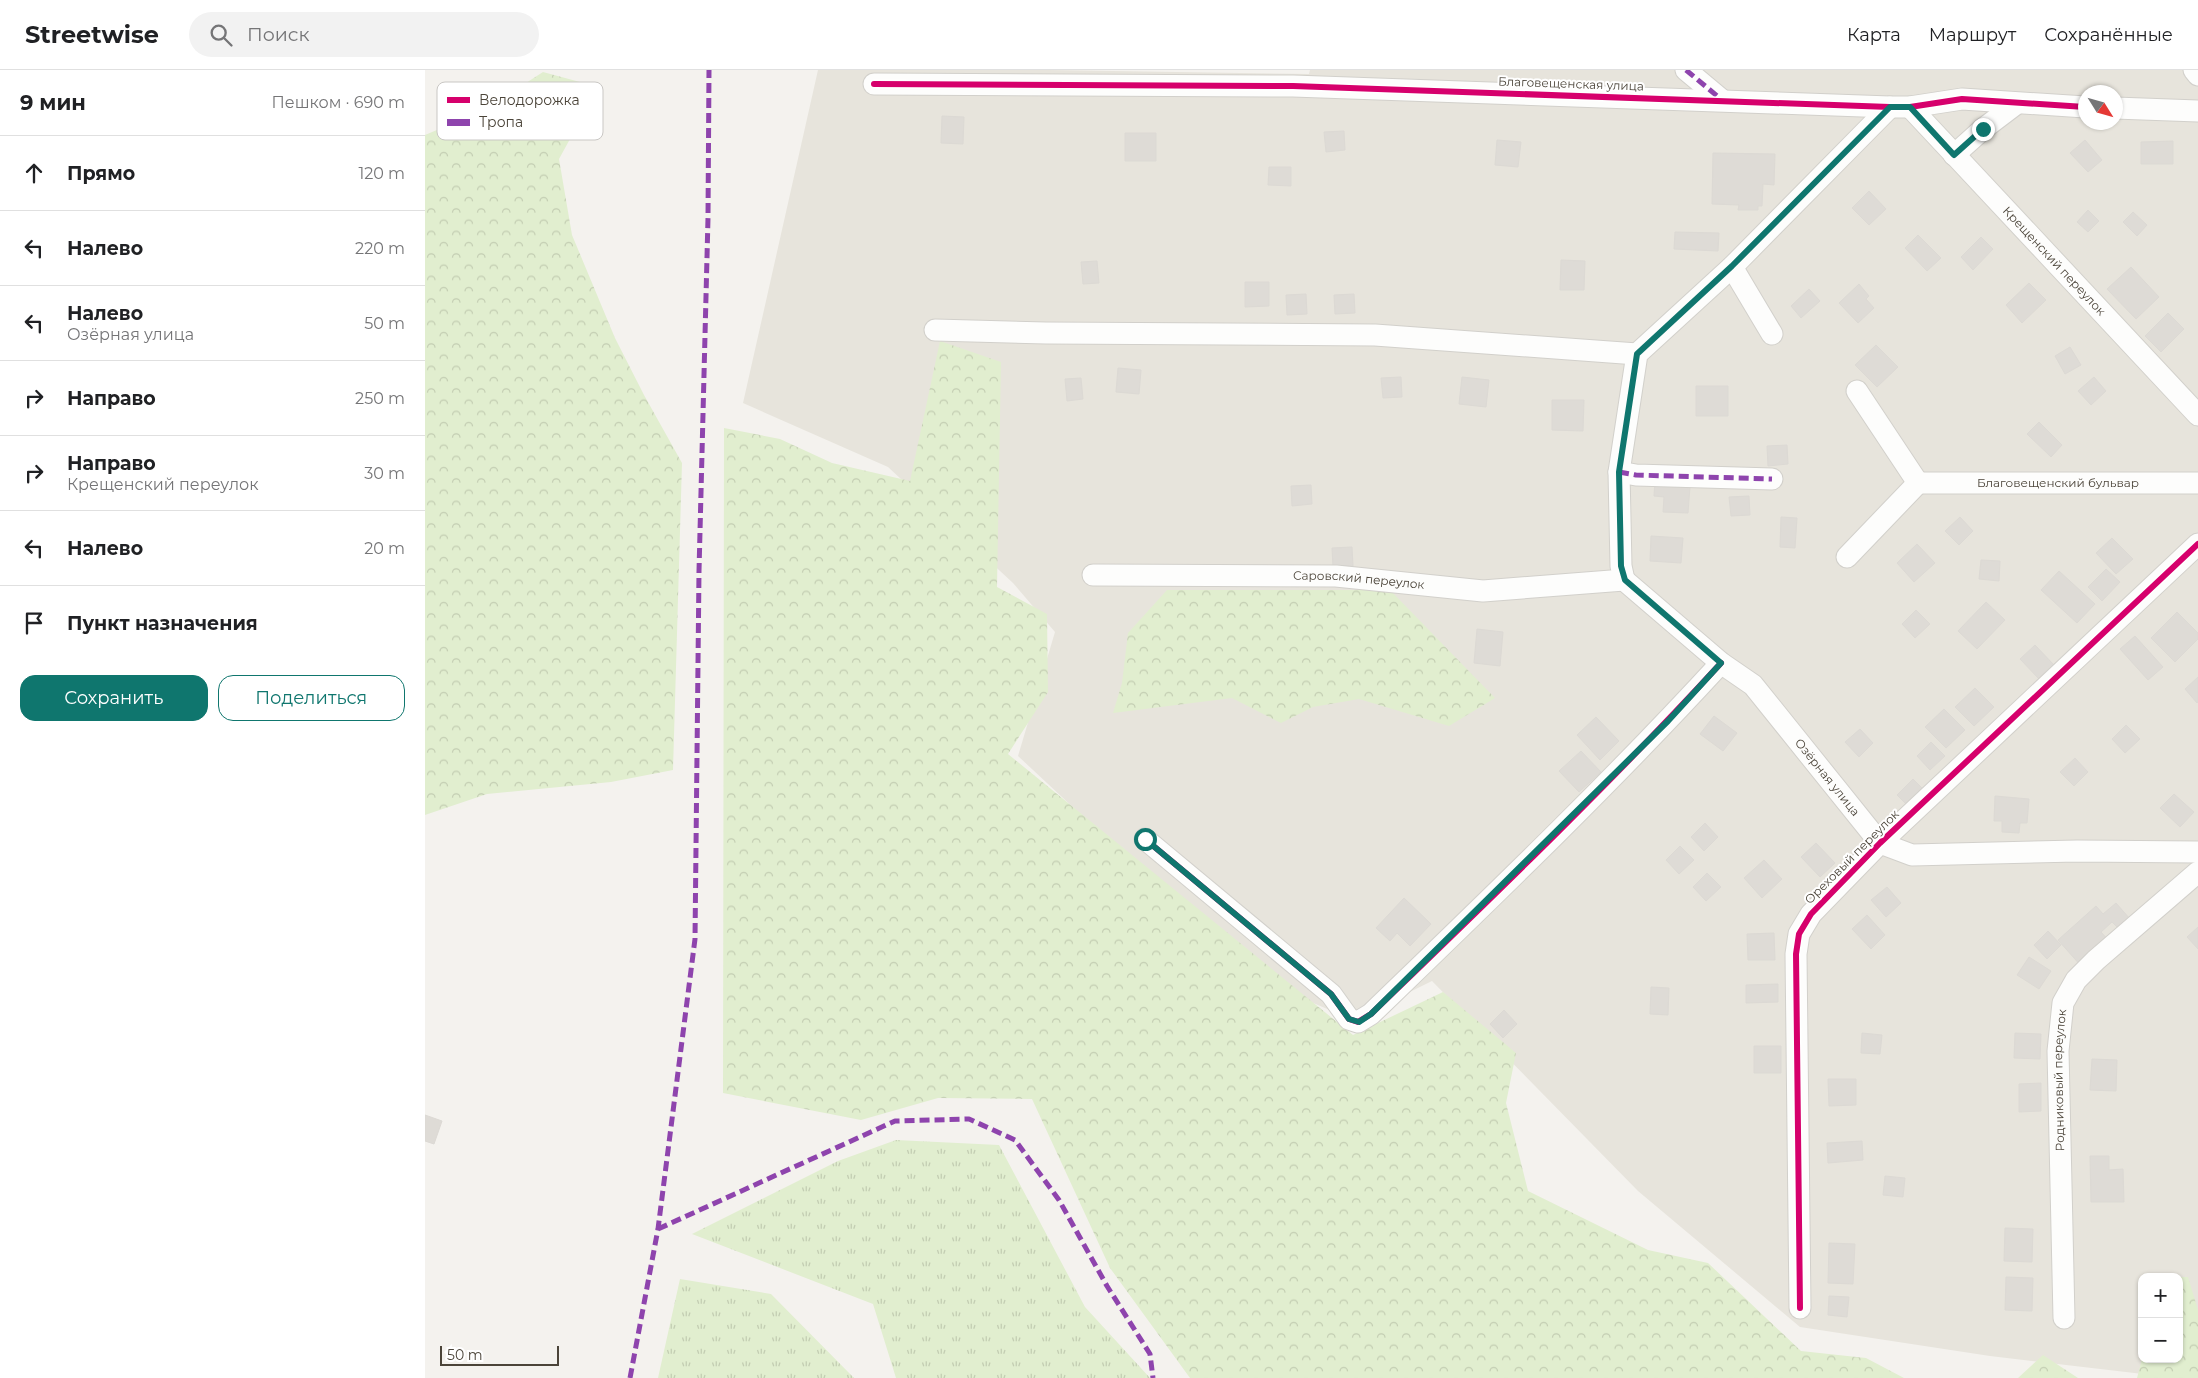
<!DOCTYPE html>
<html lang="ru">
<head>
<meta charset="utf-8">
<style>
  body { margin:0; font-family:Montserrat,sans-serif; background:#f2f2f2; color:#202124 }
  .controls { position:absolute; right:15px; bottom:15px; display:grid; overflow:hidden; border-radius:10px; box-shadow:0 1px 4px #0004 }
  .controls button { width:45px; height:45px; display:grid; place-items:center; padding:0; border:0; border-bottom:1px solid #e0e0e0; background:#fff; color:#202124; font:25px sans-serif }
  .compass { position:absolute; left:1653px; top:15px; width:45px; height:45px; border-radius:50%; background:#fff; box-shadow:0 1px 4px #0004; rotate:127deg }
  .scale { position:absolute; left:15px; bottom:12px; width:119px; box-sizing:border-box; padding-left:5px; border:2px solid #4b4439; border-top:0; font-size:14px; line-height:18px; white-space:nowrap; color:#4b4439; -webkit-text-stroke:4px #fff; paint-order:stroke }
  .stop { position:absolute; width:15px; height:15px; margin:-11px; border:4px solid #0f766e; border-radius:50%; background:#fff }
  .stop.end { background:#0f766e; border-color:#fff; box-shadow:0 1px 5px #0008 }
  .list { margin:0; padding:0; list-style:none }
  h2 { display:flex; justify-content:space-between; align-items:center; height:65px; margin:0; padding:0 20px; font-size:21px }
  h2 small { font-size:16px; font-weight:400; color:#757577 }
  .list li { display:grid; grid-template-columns:32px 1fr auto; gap:15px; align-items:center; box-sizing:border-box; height:75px; padding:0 20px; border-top:1px solid #e0e0e0 }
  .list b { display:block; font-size:19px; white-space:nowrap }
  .list p { margin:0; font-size:16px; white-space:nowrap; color:#757577 }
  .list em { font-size:16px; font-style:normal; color:#757577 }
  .actions { display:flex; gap:10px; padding:15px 20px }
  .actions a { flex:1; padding:11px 0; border:1px solid #0f766e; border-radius:15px; text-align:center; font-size:18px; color:#0f766e }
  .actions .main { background:#0f766e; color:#fff }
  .icon { flex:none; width:28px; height:28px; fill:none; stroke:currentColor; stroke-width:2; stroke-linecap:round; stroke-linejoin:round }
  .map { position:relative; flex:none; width:1773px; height:1308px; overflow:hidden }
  header { display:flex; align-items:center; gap:30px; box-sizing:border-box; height:70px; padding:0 25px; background:#fff; border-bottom:1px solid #e0e0e0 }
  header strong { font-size:24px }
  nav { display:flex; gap:28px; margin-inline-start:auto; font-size:18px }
  .search { width:350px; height:45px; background:#f2f2f2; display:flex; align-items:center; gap:12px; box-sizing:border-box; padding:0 18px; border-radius:28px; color:#757577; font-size:19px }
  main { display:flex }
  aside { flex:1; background:#fff }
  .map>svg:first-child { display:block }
</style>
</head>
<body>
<header>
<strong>Streetwise</strong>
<div class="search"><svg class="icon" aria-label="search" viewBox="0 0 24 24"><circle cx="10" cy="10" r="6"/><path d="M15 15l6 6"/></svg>Поиск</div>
<nav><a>Карта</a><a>Маршрут</a><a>Сохранённые</a></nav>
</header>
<main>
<aside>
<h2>9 мин<small>Пешком · 690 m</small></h2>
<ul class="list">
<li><svg class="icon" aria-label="ahead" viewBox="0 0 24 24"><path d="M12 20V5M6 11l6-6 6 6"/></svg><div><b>Прямо</b></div><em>120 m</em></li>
<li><svg class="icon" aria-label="left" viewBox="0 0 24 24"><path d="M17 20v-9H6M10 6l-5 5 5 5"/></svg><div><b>Налево</b></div><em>220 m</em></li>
<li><svg class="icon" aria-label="left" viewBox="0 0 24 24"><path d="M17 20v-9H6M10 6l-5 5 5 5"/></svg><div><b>Налево</b><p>Озёрная улица</p></div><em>50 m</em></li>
<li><svg class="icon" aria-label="right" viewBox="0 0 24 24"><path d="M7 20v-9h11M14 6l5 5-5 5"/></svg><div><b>Направо</b></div><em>250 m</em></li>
<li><svg class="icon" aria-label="right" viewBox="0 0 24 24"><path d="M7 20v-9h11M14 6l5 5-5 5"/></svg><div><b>Направо</b><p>Крещенский переулок</p></div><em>30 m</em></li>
<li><svg class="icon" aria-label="left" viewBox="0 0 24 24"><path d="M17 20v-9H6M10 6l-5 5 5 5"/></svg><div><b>Налево</b></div><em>20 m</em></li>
<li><svg class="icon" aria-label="arrive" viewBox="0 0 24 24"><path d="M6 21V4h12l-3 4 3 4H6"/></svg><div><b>Пункт назначения</b></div></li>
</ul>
<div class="actions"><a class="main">Сохранить</a><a>Поделиться</a></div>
</aside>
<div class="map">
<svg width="1773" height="1308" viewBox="0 0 1773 1308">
  <defs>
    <pattern id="grass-tufts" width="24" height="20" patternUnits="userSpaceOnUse" patternTransform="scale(1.25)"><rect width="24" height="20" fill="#e1eecf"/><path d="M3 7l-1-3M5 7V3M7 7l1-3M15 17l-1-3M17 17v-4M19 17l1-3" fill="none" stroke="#c3cdb2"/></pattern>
    <pattern id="forest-crowns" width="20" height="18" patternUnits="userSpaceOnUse" patternTransform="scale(1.25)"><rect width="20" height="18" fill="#e1eecf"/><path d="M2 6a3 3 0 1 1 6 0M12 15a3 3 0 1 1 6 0" fill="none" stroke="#c3cdb2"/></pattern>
  </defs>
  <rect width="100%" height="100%" fill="#f4f2ee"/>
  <!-- residential -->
  <path fill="#e7e4dc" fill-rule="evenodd" d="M 393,0 L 624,0 L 884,4 L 885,0 L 1773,0 L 1773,1308 L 1752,1308 L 1565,1286 L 1375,1257 L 1213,1121 L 1007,911 L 928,950 L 832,909 L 593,686 L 630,562 L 588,513 L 463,397 L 318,333 ZM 1660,22 L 1690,22 L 1690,52 L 1660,52 ZM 1717,1207 L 1754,1207 L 1754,1289 L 1717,1289 Z"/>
  <!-- grass -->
  <path fill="url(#grass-tufts)" d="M 471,1070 L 574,1075 L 660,1237 L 725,1308 L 471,1308 L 448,1234 L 267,1164 L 413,1091 Z
    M 255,1209 L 346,1224 L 429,1308 L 233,1308 Z"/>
  <!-- forest -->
  <path fill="url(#forest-crowns)" d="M 118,2 L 166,15 L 145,69 L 134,89 L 147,165 L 190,268 L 219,325 L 257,393 L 248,700 L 186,712 L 62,724 L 0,745 L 0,65 L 59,40 Z
    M 515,271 L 576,292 L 572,517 L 622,544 L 623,622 L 583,684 L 928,965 L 1018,922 L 1091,983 L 1081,1033 L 1103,1121 L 1223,1180 L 1283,1193 L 1376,1281 L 1441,1288 L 1479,1308 L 765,1308 L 685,1198 L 607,1029 L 513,1028 L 436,1050 L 298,1023 L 299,358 L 355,369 L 407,393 L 485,411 Z
    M 742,520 L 965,520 L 1070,628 L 1024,656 L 934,629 L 888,637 L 856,653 L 807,628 L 688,643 L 697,613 L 703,563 Z
    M 1754,1207 L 1763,1207 L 1773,1240 L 1773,1308 L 1712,1308 L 1717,1289 L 1754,1289 Z
    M 1618,1285 L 1653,1308 L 1593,1308 Z"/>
  <!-- building -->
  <path fill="#dedbd6" stroke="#dcd9d4" d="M 517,46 L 539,47 L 538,74 L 516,73 Z
    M 919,61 L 920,80 L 901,82 L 899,62 Z
    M 700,63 L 731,63 L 731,91 L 700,91 Z
    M 1072,70 L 1096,72 L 1093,97 L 1070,95 Z
    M 1660,70 L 1677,90 L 1663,102 L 1645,83 Z
    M 1748,71 L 1748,94 L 1716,94 L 1716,72 Z
    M 1288,83 L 1350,84 L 1349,115 L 1338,114 L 1337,136 L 1333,136 L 1333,140 L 1313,140 L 1314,135 L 1287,134 Z
    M 844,97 L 866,97 L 866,116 L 843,115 Z
    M 1444,121 L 1461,139 L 1444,155 L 1427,138 Z
    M 1663,140 L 1674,151 L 1663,162 L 1652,152 Z
    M 1708,142 L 1722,155 L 1712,166 L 1698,152 Z
    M 1250,162 L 1294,163 L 1293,181 L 1249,179 Z
    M 1493,165 L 1516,188 L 1502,201 L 1480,178 Z
    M 1556,167 L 1568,179 L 1548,200 L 1536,187 Z
    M 1136,190 L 1160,191 L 1159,220 L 1135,220 Z
    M 672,191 L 674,213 L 658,214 L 656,192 Z
    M 1706,197 L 1734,227 L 1711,249 L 1682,219 Z
    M 820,212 L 844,212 L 844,236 L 820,237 Z
    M 1604,213 L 1621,230 L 1597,253 L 1581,235 Z
    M 1434,214 L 1444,226 L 1441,229 L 1449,238 L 1433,253 L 1414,233 Z
    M 1384,219 L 1395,231 L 1376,248 L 1366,236 Z
    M 881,224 L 882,244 L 862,245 L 861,225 Z
    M 929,224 L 930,243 L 910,244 L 909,225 Z
    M 1743,243 L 1759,259 L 1736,282 L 1720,266 Z
    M 1451,275 L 1473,297 L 1452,317 L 1430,295 Z
    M 1645,277 L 1656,295 L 1640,304 L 1630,286 Z
    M 693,298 L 716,300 L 714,324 L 691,322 Z
    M 976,307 L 977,327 L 958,328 L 956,308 Z
    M 1037,307 L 1064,310 L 1061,337 L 1034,334 Z
    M 1669,307 L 1681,321 L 1666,335 L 1653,321 Z
    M 656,308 L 658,329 L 642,331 L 640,309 Z
    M 1271,316 L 1303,316 L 1303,346 L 1271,346 Z
    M 1127,330 L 1159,330 L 1158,361 L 1127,360 Z
    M 1614,352 L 1637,375 L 1626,387 L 1602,364 Z
    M 1362,375 L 1363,394 L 1343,396 L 1342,376 Z
    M 1230,410 L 1265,417 L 1263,443 L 1238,442 L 1239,427 L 1229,426 Z
    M 886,415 L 887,434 L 867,436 L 866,416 Z
    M 1324,426 L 1325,445 L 1306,446 L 1304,427 Z
    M 1356,447 L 1372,448 L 1370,478 L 1355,477 Z
    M 1535,447 L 1548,461 L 1534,475 L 1520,461 Z
    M 1226,466 L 1258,468 L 1256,493 L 1225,491 Z
    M 1687,468 L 1708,489 L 1691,504 L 1671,483 Z
    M 1492,474 L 1510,493 L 1489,512 L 1472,493 Z
    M 927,477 L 928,496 L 908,497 L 907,478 Z
    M 1556,490 L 1575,491 L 1574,511 L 1554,509 Z
    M 1681,499 L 1695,512 L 1677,531 L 1663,517 Z
    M 1634,501 L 1670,534 L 1652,553 L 1616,520 Z
    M 1561,532 L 1580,550 L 1552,579 L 1533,561 Z
    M 1491,540 L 1505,554 L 1490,568 L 1477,554 Z
    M 1752,542 L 1773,563 L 1773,569 L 1750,592 L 1726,568 Z
    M 1052,559 L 1078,562 L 1075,596 L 1049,593 Z
    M 1710,566 L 1738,597 L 1723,610 L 1695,579 Z
    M 1610,575 L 1629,595 L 1614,609 L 1595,589 Z
    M 1773,607 L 1773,632 L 1772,633 L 1760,619 Z
    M 1550,618 L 1569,637 L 1549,656 L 1530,637 Z
    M 1519,639 L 1540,660 L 1521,678 L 1500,657 Z
    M 1289,646 L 1312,663 L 1298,681 L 1275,664 Z
    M 1171,647 L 1194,671 L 1175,690 L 1152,665 Z
    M 1701,655 L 1715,669 L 1700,683 L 1687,669 Z
    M 1435,659 L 1448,673 L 1434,687 L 1420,672 Z
    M 1506,672 L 1520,686 L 1505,700 L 1492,686 Z
    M 1156,681 L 1176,702 L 1154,722 L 1134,701 Z
    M 1650,688 L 1663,702 L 1649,716 L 1635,702 Z
    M 1488,709 L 1498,719 L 1482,735 L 1472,725 Z
    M 1749,724 L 1769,742 L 1755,757 L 1735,738 Z
    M 1570,726 L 1604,729 L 1602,753 L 1595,753 L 1594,763 L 1577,762 L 1577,751 L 1569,751 Z
    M 1280,753 L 1293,767 L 1279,781 L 1266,767 Z
    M 1391,773 L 1410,793 L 1395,807 L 1376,787 Z
    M 1255,776 L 1269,790 L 1254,804 L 1241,790 Z
    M 1339,790 L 1357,809 L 1337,828 L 1319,808 Z
    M 1282,803 L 1296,817 L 1281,831 L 1268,817 Z
    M 1462,817 L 1476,833 L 1461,847 L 1446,830 Z
    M 979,828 L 1006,854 L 985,876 L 972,863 L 965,871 L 951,858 Z
    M 1691,833 L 1705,849 L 1694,859 L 1687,852 L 1676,862 L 1685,872 L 1657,897 L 1633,870 L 1671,836 L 1678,844 Z
    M 1442,845 L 1460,865 L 1446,879 L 1427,859 Z
    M 1773,857 L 1773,879 L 1762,867 Z
    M 1623,861 L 1636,875 L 1622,889 L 1609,875 Z
    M 1349,863 L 1350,890 L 1323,890 L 1322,864 Z
    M 1604,887 L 1626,901 L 1614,919 L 1592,905 Z
    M 1353,914 L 1353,932 L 1321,933 L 1321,915 Z
    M 1226,917 L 1244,918 L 1243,945 L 1225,944 Z
    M 1079,940 L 1092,954 L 1078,968 L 1065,954 Z
    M 1437,963 L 1457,965 L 1455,984 L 1436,983 Z
    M 1590,963 L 1616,964 L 1615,989 L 1589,988 Z
    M 1329,976 L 1356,976 L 1356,1003 L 1329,1003 Z
    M 1667,989 L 1692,990 L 1691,1021 L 1665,1020 Z
    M 1403,1009 L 1431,1009 L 1431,1035 L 1404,1036 Z
    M 1616,1013 L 1616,1041 L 1594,1042 L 1594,1014 Z
    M 0,1045 L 17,1051 L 9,1074 L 0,1071 Z
    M 1437,1071 L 1438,1090 L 1403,1093 L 1402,1073 Z
    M 1665,1086 L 1684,1086 L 1684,1100 L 1698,1099 L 1699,1132 L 1666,1132 Z
    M 1460,1106 L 1480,1108 L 1478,1127 L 1458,1125 Z
    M 1580,1158 L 1608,1159 L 1607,1192 L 1579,1191 Z
    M 1404,1173 L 1430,1174 L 1428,1214 L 1403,1213 Z
    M 1581,1207 L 1608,1208 L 1607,1241 L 1580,1240 Z
    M 1404,1226 L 1424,1227 L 1422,1247 L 1403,1245 Z"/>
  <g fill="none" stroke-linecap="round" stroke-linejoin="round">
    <defs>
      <g id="minor">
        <path d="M 1261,0 L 1297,30"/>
        <path d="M 1769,0 L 1773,5"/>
        <path d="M 449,14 L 868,16 L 1465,37 L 1485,37 L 1537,29 L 1660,37"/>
        <path id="s1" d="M 1485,37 L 1773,345"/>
        <path d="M 1690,38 L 1773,41"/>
        <path d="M 1529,85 L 1558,59 L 1591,34"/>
        <path d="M 1307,197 L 1347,264"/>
        <path d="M 510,260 L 621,263 L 950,265 L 1212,284"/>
        <path d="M 1432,321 L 1493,413"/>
        <path d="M 1194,402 L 1211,405 L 1347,409"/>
        <path id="s2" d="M 1493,413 L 1773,413"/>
        <path d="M 1422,487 L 1493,413"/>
        <path id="s3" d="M 668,505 L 911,506 L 1058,521 L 1199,510"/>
        <path id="s4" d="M 1199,510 L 1296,593 L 1328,615 L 1455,773 L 1487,785 L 1652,781 L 1773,782"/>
        <path d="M 1199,510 L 1196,496 L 1194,402 L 1212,284 L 1307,197 L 1465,37"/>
        <path d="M 720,769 L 906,924 L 924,949 L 933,952 L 946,944 C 1065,829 1184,715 1296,593"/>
        <path d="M 1375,1238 L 1371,884 L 1374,864 L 1386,844 L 1455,773 L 1773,474"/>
        <path id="s5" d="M 1639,1248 L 1633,981 L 1638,933 L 1651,910 L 1671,890 L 1773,802"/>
      </g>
    </defs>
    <!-- minor casing -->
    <use href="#minor" stroke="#d2d0cb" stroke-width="23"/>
    <!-- minor -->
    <use href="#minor" stroke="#fdfdfc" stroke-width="21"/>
    <!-- quiet -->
    <path stroke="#8e44ad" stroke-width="5" stroke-dasharray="10 5" stroke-linecap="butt" d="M 1261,0 L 1297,30
      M 1194,402 L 1211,405 L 1347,409
      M 233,1159 L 470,1051 L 544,1049 L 590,1070 L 634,1130 L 682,1216 L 725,1284 L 728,1308
      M 205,1308 L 233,1159 L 270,869 L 274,501 L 283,148 L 284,0"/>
    <defs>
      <path id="cycleway" d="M 449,14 L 868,16 L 1465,37 L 1485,37 L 1537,29 L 1660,37
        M 720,769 L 906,924 L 924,949 L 933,952 L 946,944 C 1065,829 1184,715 1296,593
        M 1375,1238 L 1371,884 L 1374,864 L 1386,844 L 1455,773 L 1773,474"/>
    </defs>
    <!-- cycleway casing -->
    <use href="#cycleway" stroke="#fff" stroke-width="9"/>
    <!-- cycleway -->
    <use href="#cycleway" stroke="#d6006c" stroke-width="6"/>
  </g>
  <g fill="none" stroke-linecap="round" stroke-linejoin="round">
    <!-- route -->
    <path stroke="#0f766e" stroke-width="6" d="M 720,769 L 906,924 L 924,949 L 934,952 L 946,944 L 1243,651 L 1296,593 L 1200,510 L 1196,496 L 1194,402 L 1212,284 L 1307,196 L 1465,37 L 1485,37 L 1529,85 L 1558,59"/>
  </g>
  <g text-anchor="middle" stroke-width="4" stroke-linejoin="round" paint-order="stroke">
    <!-- street labels -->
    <g font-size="12" fill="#4b4439" stroke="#fff">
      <text transform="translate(1146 14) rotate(2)" y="4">Благовещенская улица</text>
      <text dy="4" stroke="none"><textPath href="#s1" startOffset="211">Крещенский переулок</textPath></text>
      <text dy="4" stroke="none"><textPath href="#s2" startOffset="140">Благовещенский бульвар</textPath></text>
      <text dy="4" stroke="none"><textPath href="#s3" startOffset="266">Саровский переулок</textPath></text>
      <text dy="4" stroke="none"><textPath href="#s4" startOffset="285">Озёрная улица</textPath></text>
      <text transform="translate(1427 787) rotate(-45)" y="4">Ореховый переулок</text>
      <text dy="4" stroke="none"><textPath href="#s5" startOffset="238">Родниковый переулок</textPath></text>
    </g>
  </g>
  <!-- legend -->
  <rect x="12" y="12" width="166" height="58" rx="8" fill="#fff" stroke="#c9c7c4" stroke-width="1"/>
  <rect x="22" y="27" width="23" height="6" fill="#d6006c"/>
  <rect x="22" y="49" width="23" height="7" fill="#8e44ad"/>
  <g font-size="14" fill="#4b4439">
    <text x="54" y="35">Велодорожка</text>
    <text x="54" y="57">Тропа</text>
  </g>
</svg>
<div class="controls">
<button>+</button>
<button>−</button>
</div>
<svg class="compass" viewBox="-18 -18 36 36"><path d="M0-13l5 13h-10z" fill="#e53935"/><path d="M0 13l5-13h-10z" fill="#757577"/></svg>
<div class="scale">50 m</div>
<div class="stop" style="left:720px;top:769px"></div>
<div class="stop end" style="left:1558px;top:59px"></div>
</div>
</main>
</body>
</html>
